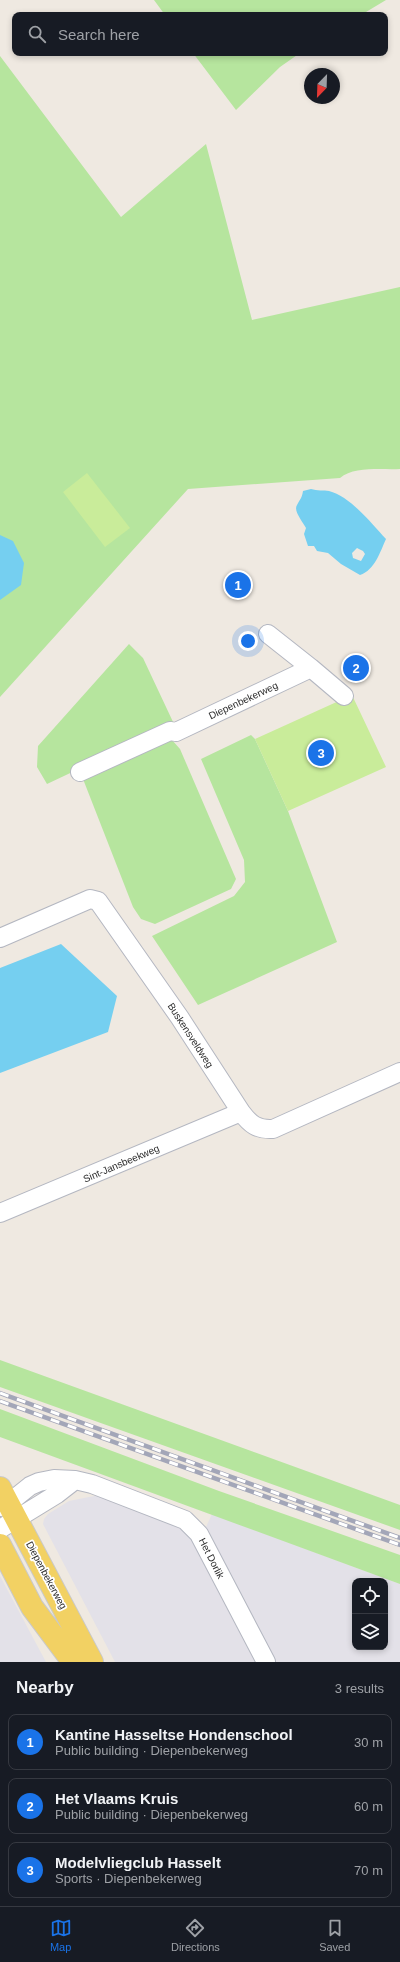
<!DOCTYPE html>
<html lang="en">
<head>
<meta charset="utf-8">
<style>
  body { margin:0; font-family:Arial,sans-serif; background:#20242c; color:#f1f3f6 }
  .controls { position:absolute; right:12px; bottom:12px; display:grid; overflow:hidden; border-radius:8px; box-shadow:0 2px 6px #0003 }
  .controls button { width:36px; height:36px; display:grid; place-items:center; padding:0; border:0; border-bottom:1px solid #363941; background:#171b24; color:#f1f3f6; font:20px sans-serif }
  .compass { position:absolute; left:304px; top:68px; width:36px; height:36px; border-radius:50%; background:#171b24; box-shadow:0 2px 6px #0003; rotate:203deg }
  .you { position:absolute; left:248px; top:641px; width:14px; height:14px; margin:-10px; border:3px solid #fff; border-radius:50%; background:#1a73e8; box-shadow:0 0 0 6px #1a73e833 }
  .badge { display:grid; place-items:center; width:26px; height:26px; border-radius:50%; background:#1a73e8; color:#fff; font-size:13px; font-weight:700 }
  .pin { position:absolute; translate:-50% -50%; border:2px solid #fff; box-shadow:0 1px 4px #0006 }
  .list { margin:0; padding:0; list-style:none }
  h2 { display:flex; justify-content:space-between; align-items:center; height:52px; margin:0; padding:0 16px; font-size:17px }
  h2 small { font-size:13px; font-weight:400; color:#9ea1a6 }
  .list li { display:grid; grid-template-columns:26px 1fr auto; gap:12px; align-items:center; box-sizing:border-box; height:56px; margin:0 8px 8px; padding:0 8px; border:1px solid #363941; border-radius:8px }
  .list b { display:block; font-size:15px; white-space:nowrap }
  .list p { margin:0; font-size:13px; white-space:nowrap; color:#9ea1a6 }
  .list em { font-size:13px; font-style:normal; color:#9ea1a6 }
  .icon { flex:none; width:22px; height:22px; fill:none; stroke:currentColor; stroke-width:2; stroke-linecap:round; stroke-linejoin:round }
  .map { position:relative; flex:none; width:400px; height:1662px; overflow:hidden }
  .search { position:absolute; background:#171b24; box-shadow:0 2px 6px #0003; left:12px; right:12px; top:12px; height:44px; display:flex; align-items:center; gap:10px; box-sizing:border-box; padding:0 14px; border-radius:8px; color:#9ea1a6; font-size:15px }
  .sheet { height:244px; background:#171b24 }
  nav { display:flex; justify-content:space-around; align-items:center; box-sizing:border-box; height:56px; border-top:1px solid #363941; background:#171b24; font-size:11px; color:#9ea1a6 }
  nav a { display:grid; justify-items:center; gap:2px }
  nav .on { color:#1a73e8 }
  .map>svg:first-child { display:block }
</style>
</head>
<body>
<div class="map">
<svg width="400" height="1662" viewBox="0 0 400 1662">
  <rect width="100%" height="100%" fill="#efe9e1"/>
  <!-- industrial -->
  <path fill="#e3e1e8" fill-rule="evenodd" d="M 99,1495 L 189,1529 L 258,1662 L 115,1662 L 43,1524 L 44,1519 L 48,1514 L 69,1501 Z
    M 212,1514 L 400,1584 L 400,1662 L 275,1662 L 206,1527 ZM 355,1581 L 385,1581 L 385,1647 L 355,1647 Z
    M 0,1576 L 46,1662 L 0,1662 Z"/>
  <!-- green -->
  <path fill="#b6e59e" d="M 154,0 L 386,0 L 361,15 L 165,15 Z
    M 193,53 L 300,53 L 280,67 L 236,110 Z
    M 0,56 L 121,217 L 206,144 L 252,320 L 400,287 L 400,469 C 382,470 354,466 340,478 L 188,489 L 0,697 Z
    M 129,644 L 143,658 L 174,724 L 47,784 L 37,767 L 38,746 Z
    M 251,735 L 255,739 L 288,811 L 337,942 L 198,1005 L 152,936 L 234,896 L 245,882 L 244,860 L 201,759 Z
    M 172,740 L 180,749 L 236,879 L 231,889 L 155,924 L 141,919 L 133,907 L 83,779 Z
    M 0,1360 L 400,1505 L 400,1530 L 0,1387 Z
    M 0,1409 L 219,1491 L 400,1555 L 400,1584 L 0,1437 Z"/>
  <!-- pitch -->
  <path fill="#c9ec9a" d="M 87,473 L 130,528 L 105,547 L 63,492 Z
    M 352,695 L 386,767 L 288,811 L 255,739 Z"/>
  <!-- water -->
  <path fill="#75cff0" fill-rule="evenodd" d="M 311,489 C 317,491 324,490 329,491 C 350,496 372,524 386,539 C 380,552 375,570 360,575 L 341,564 L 328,553 L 317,551 L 314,546 L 308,546 L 304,534 L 306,528 C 303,522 293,511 297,505 C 300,499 302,498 303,491 ZM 357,548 L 363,551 L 365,554 L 361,561 L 353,558 L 352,553 Z
    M 0,535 L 13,541 L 24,563 L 21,585 L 0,600 Z
    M 61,944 L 117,996 L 108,1032 L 0,1073 L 0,968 Z"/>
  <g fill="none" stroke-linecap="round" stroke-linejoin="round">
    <defs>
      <path id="minor" d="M 311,668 L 344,696
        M 80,772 L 170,731 L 176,732 L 311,668 L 268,634
        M 0,938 L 90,899 L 98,901 L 180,1018 L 241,1112 C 250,1124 257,1130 273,1129 L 400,1072
        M 0,1213 L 241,1112
        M 0,1507 L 15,1498 L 30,1486 L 39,1482 L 54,1479 L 75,1480 L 92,1484 L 185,1520 L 199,1534 L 266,1662
        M 0,1529 L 57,1494 L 75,1480"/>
      <path id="major" d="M 0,1488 L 92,1662
        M 0,1545 L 32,1607 L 73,1662"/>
    </defs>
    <!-- minor casing -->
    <use href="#minor" stroke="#b4b7c1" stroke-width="20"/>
    <!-- major casing -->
    <use href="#major" stroke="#c9c9c9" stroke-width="24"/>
    <!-- minor -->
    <use href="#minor" stroke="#fff" stroke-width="18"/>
    <!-- major -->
    <use href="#major" stroke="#f2d163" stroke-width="22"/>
    <defs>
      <path id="rail" d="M 0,1393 L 400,1538
        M 0,1401 L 400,1545"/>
    </defs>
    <!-- rail casing -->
    <use href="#rail" stroke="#a3a6b8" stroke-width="4.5"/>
    <!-- rail -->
    <use href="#rail" stroke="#fff" stroke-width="3" stroke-dasharray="9" stroke-linecap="butt"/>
  </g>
  <g text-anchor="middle" stroke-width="3.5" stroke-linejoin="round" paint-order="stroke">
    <!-- street labels -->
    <g font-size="10" fill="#2e2e2e" stroke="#fff">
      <text transform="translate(243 700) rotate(-25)" y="4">Diepenbekerweg</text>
      <text transform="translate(191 1035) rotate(57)" y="4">Buskensveldweg</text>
      <text transform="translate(121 1163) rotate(-23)" y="4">Sint-Jansbeekweg</text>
      <text transform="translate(212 1558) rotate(63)" y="4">Het Dorlik</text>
      <text transform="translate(47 1575) rotate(62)" y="4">Diepenbekerweg</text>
    </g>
  </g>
</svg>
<div class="controls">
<button><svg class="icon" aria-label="locate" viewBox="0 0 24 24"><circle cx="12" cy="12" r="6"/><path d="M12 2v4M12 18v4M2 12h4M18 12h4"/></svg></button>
<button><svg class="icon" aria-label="layers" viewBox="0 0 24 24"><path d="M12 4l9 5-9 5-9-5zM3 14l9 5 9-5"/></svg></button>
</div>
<svg class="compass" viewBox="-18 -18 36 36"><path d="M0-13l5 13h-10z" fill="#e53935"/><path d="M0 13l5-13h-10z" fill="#9ea1a6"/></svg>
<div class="you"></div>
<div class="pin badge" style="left:238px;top:585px">1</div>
<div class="pin badge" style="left:356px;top:668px">2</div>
<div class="pin badge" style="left:321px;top:753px">3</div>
<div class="search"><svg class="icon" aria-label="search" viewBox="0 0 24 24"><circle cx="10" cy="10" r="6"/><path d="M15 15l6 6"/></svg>Search here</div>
</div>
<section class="sheet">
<h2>Nearby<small>3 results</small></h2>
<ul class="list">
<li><span class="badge">1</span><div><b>Kantine Hasseltse Hondenschool</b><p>Public building · Diepenbekerweg</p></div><em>30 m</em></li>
<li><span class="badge">2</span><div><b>Het Vlaams Kruis</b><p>Public building · Diepenbekerweg</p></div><em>60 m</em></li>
<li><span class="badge">3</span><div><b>Modelvliegclub Hasselt</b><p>Sports · Diepenbekerweg</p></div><em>70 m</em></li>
</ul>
</section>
<nav>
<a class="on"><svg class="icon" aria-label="map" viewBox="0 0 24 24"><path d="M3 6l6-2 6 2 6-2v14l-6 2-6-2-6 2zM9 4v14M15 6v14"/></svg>Map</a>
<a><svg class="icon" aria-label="directions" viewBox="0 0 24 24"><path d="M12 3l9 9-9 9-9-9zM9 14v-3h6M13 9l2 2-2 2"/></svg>Directions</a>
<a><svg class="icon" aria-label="saved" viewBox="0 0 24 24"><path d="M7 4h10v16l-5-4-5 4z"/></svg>Saved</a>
</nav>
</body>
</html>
